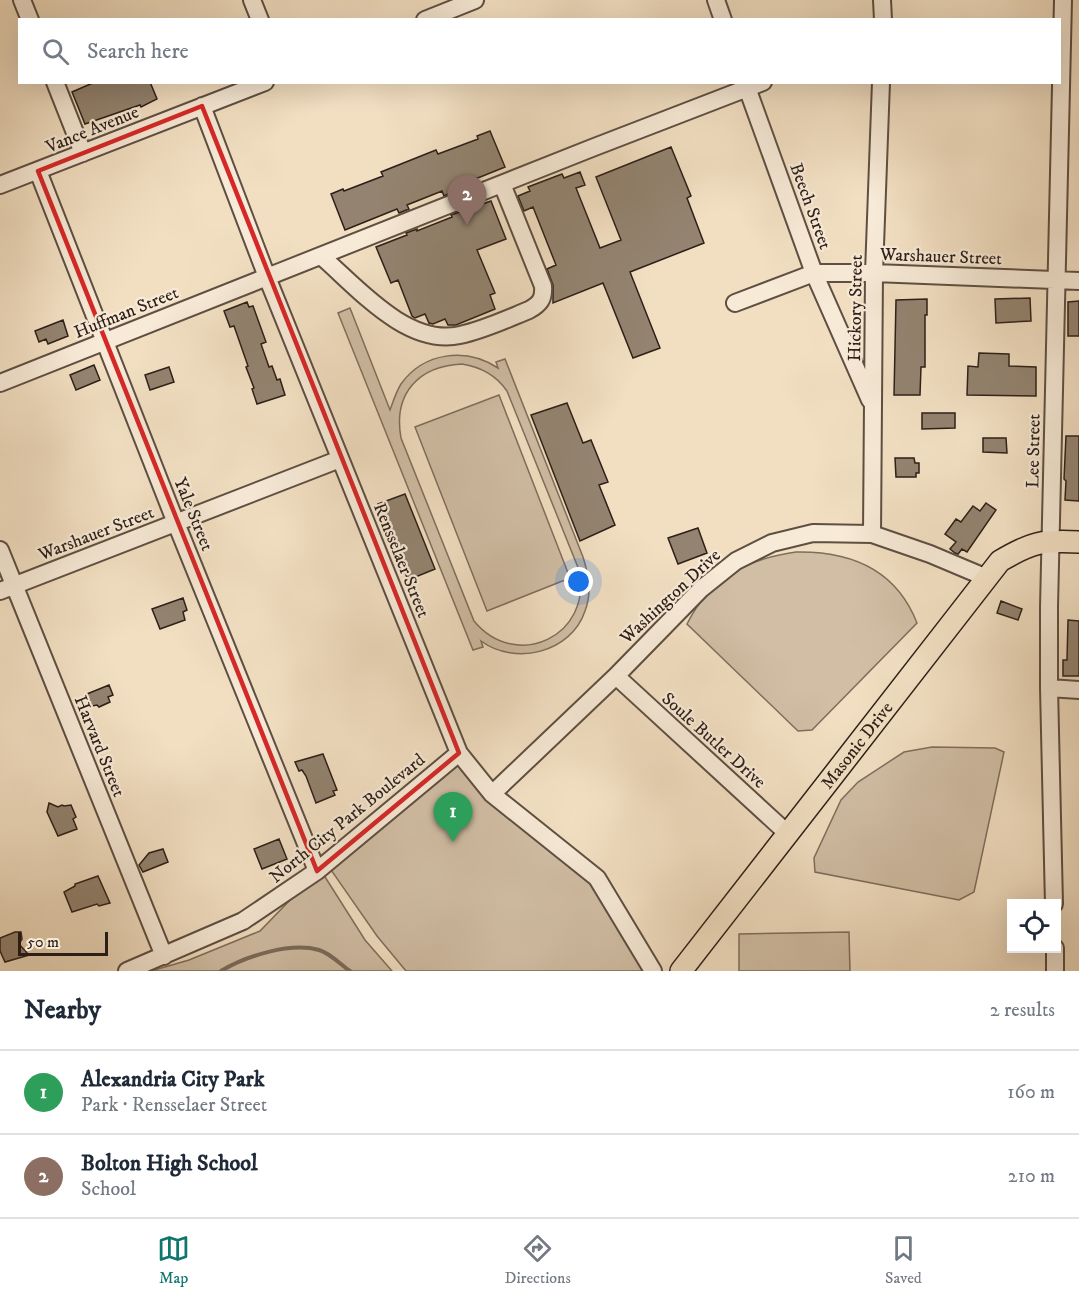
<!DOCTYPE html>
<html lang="en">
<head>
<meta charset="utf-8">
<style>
  body { margin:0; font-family:"IM FELL DW Pica",serif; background:#f2f2f3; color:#1f2937 }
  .controls { position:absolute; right:18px; bottom:18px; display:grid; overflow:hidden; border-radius:0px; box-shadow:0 6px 24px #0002 }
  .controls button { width:54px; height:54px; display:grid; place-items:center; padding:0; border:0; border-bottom:2px solid #e0e1e3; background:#fff; color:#1f2937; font:30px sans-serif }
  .scale { position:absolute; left:18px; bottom:15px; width:90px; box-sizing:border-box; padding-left:6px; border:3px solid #2d1f18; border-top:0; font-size:16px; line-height:21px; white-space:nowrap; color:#2d1f18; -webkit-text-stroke:4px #f7ead7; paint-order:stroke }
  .you { position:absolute; left:579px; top:582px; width:21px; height:21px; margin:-15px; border:4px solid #fff; border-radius:50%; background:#1a73e8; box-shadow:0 0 0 9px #1a73e833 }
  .badge { display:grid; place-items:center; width:39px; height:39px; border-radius:50%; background:#0f766e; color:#fff; font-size:20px; font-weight:700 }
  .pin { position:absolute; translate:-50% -50px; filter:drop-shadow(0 2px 3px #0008) }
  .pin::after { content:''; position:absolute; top:32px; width:21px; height:18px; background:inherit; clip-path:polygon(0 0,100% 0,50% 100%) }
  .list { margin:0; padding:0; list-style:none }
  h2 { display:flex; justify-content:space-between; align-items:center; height:78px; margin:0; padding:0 24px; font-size:26px }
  h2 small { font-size:20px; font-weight:400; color:#747a83 }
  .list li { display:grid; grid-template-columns:39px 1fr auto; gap:18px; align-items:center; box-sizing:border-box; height:84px; padding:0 24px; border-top:2px solid #e0e1e3 }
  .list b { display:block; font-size:22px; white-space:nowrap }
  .list p { margin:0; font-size:20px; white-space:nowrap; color:#747a83 }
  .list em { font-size:20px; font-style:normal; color:#747a83 }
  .icon { flex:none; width:33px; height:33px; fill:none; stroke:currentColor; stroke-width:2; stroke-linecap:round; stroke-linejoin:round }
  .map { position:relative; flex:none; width:1079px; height:971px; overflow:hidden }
  .search { position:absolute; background:#fff; box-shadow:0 6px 24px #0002; left:18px; right:18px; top:18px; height:66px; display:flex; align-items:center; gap:15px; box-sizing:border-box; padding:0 21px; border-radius:0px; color:#747a83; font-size:22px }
  .sheet { height:246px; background:#fff }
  nav { display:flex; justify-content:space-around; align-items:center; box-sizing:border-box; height:84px; border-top:2px solid #e0e1e3; background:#fff; font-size:16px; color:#747a83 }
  nav a { display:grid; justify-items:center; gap:3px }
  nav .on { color:#0f766e }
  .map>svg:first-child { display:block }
</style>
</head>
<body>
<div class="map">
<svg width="1079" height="971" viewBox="0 0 1079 971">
  <rect width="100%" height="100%" fill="#f2dfc2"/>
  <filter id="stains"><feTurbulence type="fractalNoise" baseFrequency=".00333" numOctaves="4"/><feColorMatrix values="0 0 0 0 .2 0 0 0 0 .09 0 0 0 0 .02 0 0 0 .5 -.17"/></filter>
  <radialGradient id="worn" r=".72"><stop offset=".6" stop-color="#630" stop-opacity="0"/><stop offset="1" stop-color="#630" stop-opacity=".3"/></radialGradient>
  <!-- green -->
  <path fill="#d1bea5" stroke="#7f6e5e" stroke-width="1.5" fill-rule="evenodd" d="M 350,308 L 390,410 C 393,402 396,392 401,384 C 424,352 466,347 498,368 L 496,362 L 505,359 L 583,557 C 589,576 592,593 585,611 C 571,653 515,666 481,641 L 483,647 L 473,650 L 338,313 ZM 462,364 C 481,367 496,375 507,391 L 579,570 C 593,636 516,672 474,621 L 401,438 C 393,394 418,366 462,364 Z
    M 499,395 L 570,578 L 487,611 L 415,427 Z
    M 796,552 C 851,551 896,569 917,623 L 812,730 L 798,731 L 687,624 C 710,578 746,559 796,552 Z
    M 932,747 L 995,748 L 1004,752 L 974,892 L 959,900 L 815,872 L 814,858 L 841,800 L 858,782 L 904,752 Z
    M 457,761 L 593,881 L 651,971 L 406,971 L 377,936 L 331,870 Z
    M 320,869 L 365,940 L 392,971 L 151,971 L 189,960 L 260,931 Z
    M 849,932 L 850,971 L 739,971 L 739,934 Z"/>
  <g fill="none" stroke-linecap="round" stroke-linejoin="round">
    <!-- stream -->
    <path stroke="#7b6b5b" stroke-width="4" d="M 221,971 C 246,956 290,942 319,950 C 330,953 341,965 350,971"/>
  </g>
  <!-- building -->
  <path fill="#938370" stroke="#2d1f18" stroke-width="1.5" d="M 95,82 L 150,82 L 157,99 L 141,107 L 140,105 L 85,124 L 72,92 Z
    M 490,131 L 505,167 L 453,188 L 454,191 L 444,196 L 442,191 L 407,205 L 409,209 L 399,213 L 397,209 L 345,230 L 331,194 L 343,189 L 344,191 L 383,176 L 381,172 L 436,150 L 438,154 L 478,139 L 477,136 Z
    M 671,147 L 691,196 L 687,198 L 704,243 L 630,272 L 660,348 L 633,358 L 603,283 L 553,303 L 553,285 L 547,269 L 556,265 L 533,207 L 524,211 L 518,196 L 530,191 L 528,187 L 562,174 L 564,178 L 580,172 L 585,185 L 576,188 L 600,248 L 621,240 L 596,177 Z
    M 491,201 L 506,239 L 477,250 L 495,293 L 490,295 L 495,309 L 456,325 L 448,325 L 445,319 L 433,324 L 429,323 L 425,314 L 415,318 L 412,316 L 398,280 L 391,283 L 376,247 L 407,235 L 406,233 L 417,229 L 417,231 L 452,217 L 451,215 Z
    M 1030,298 L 1031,321 L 996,323 L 995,299 Z
    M 927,299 L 927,315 L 925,315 L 925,367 L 921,367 L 920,395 L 894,395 L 896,300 Z
    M 1079,301 L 1079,336 L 1068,336 L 1068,302 Z
    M 247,302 L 249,307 L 253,306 L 266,342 L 261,344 L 269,367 L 272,366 L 277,380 L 280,379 L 285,395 L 257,404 L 252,389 L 254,388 L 246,367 L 248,366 L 234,326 L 230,327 L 224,311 Z
    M 63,320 L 68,336 L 48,344 L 46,339 L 39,342 L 35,331 Z
    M 979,353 L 1009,354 L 1009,366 L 1036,367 L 1036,396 L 967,395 L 968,366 L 978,367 Z
    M 94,365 L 100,380 L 76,390 L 70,375 Z
    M 169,367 L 174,382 L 150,390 L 145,375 Z
    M 567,403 L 583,443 L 591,440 L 608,482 L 599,485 L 615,525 L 580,541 L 531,415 Z
    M 922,413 L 955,413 L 955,428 L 922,429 Z
    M 1066,436 L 1079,436 L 1079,501 L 1065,500 L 1066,481 L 1064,479 Z
    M 983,438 L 1006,438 L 1007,453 L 983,452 Z
    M 895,458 L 914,458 L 915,463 L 919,463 L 919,473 L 916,473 L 916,477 L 896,477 Z
    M 405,494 L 435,569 L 408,580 L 378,504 Z
    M 986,503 L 996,510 L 967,552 L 962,549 L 958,554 L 955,553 L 950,549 L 956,542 L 945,534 L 956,519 L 961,522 L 973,506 L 980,511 Z
    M 698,528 L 707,553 L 678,564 L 668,538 Z
    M 183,598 L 187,610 L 183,612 L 185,620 L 160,629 L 152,609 Z
    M 1001,601 L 1022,609 L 1018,620 L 997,613 Z
    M 1068,620 L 1079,621 L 1079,676 L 1063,676 L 1063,660 L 1067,660 Z
    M 109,685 L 113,695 L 108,697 L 110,702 L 99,707 L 97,705 L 92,706 L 87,694 Z
    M 323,754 L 337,790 L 333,791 L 335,795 L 316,803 L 306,776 L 302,770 L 299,771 L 295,762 Z
    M 49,803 L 58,807 L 62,805 L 64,806 L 71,805 L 76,817 L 73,819 L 77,829 L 58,836 L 47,812 Z
    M 279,839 L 287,859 L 262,869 L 254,849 Z
    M 163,849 L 168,862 L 143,872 L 139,865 L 149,853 Z
    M 98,876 L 110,903 L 99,906 L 97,904 L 72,912 L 64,892 L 75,886 L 75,884 Z
    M 15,932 L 21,932 L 22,939 L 19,944 L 29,955 L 5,962 L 0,951 L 0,938 Z"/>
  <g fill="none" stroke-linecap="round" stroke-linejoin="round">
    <defs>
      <path id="minor" d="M 22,0 L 30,20
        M 252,0 L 260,20
        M 716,0 L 723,20
        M 882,0 L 883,20
        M 425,20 L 475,0
        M 55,82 L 83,153
        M 745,82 L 814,273 L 870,400
        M 202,106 L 267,277 L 459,753 L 492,794 L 597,878 L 653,971
        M 38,171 L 176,523 L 317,871
        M 0,185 L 265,82
        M 321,256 C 357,287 407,347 460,335 C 484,330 507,319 529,310 C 540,304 544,299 543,286 L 502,184
        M 735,303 L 814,273 L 874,273 L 1079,281
        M 0,383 L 592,148 L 763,82
        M 872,534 L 874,273 L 881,82
        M 0,550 L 164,956
        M 0,591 L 340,459
        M 616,676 L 787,833
        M 1049,688 L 1079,690
        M 492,794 L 616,676 L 701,589 L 736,561 L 772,543 L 813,533 L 872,534 L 930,554 L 987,578
        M 1054,904 L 1049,688 L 1049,607 L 1063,0
        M 1055,948 L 1055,971
        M 127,971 L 243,921 L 317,871 L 459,753"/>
      <g id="major">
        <path id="s1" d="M 681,971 L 1000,561 C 1032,542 1043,540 1079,542"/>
      </g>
    </defs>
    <!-- minor casing -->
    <use href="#minor" stroke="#5e4f42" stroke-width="20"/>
    <!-- major casing -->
    <use href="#major" stroke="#2d1f18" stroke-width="24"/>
    <!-- minor -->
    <use href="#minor" stroke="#f7ead7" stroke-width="16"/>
    <!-- major -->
    <use href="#major" stroke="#f2dfc2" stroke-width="21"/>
  </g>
  <!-- marked area -->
  <path fill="none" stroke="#d62828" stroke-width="4.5" stroke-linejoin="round" d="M 202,106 L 459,753 L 317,871 L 38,171 Z"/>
  <g text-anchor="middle" stroke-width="4.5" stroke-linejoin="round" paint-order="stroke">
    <!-- street labels -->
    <g font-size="18" fill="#2d1f18" stroke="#f7ead7">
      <text transform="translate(92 129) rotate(-22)" y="6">Vance Avenue</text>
      <text transform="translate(811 206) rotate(70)" y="6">Beech Street</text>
      <text transform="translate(941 256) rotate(2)" y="6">Warshauer Street</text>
      <text transform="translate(855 308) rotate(-89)" y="6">Hickory Street</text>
      <text transform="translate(126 312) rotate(-22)" y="6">Huffman Street</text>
      <text transform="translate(1033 451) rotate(-89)" y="6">Lee Street</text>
      <text transform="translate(194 514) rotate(68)" y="6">Yale Street</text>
      <text transform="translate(96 533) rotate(-21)" y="6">Warshauer Street</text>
      <text transform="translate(402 560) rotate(68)" y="6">Rensselaer Street</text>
      <text transform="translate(670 596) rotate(-43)" y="6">Washington Drive</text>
      <text transform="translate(714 740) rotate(42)" y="6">Soule Butler Drive</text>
      <text dy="6" stroke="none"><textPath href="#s1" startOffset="286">Masonic Drive</textPath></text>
      <text transform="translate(100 746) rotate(68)" y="6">Harvard Street</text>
      <text transform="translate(347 818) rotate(-39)" y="6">North City Park Boulevard</text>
    </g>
  </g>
  <rect width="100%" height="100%" filter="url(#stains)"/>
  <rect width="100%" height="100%" fill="url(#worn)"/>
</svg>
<div class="controls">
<button><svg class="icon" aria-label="locate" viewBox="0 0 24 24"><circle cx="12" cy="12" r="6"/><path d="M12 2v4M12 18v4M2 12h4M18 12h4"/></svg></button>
</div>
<div class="scale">50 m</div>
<div class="you"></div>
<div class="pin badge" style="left:453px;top:842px;background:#2e9e5b">1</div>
<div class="pin badge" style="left:467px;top:225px;background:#8d6e63">2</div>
<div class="search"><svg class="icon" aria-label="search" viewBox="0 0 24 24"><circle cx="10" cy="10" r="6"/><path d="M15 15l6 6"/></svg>Search here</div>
</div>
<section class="sheet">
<h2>Nearby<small>2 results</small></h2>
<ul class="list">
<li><span class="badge" style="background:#2e9e5b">1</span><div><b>Alexandria City Park</b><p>Park · Rensselaer Street</p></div><em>160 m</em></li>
<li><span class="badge" style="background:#8d6e63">2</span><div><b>Bolton High School</b><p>School</p></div><em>210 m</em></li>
</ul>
</section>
<nav>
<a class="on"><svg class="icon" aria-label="map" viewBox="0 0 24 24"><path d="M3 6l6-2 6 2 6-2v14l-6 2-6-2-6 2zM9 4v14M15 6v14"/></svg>Map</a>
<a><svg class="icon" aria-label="directions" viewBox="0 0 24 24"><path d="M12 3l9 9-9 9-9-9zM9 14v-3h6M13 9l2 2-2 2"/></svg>Directions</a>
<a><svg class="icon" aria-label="saved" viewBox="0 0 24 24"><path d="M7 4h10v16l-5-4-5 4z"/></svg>Saved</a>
</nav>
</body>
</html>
